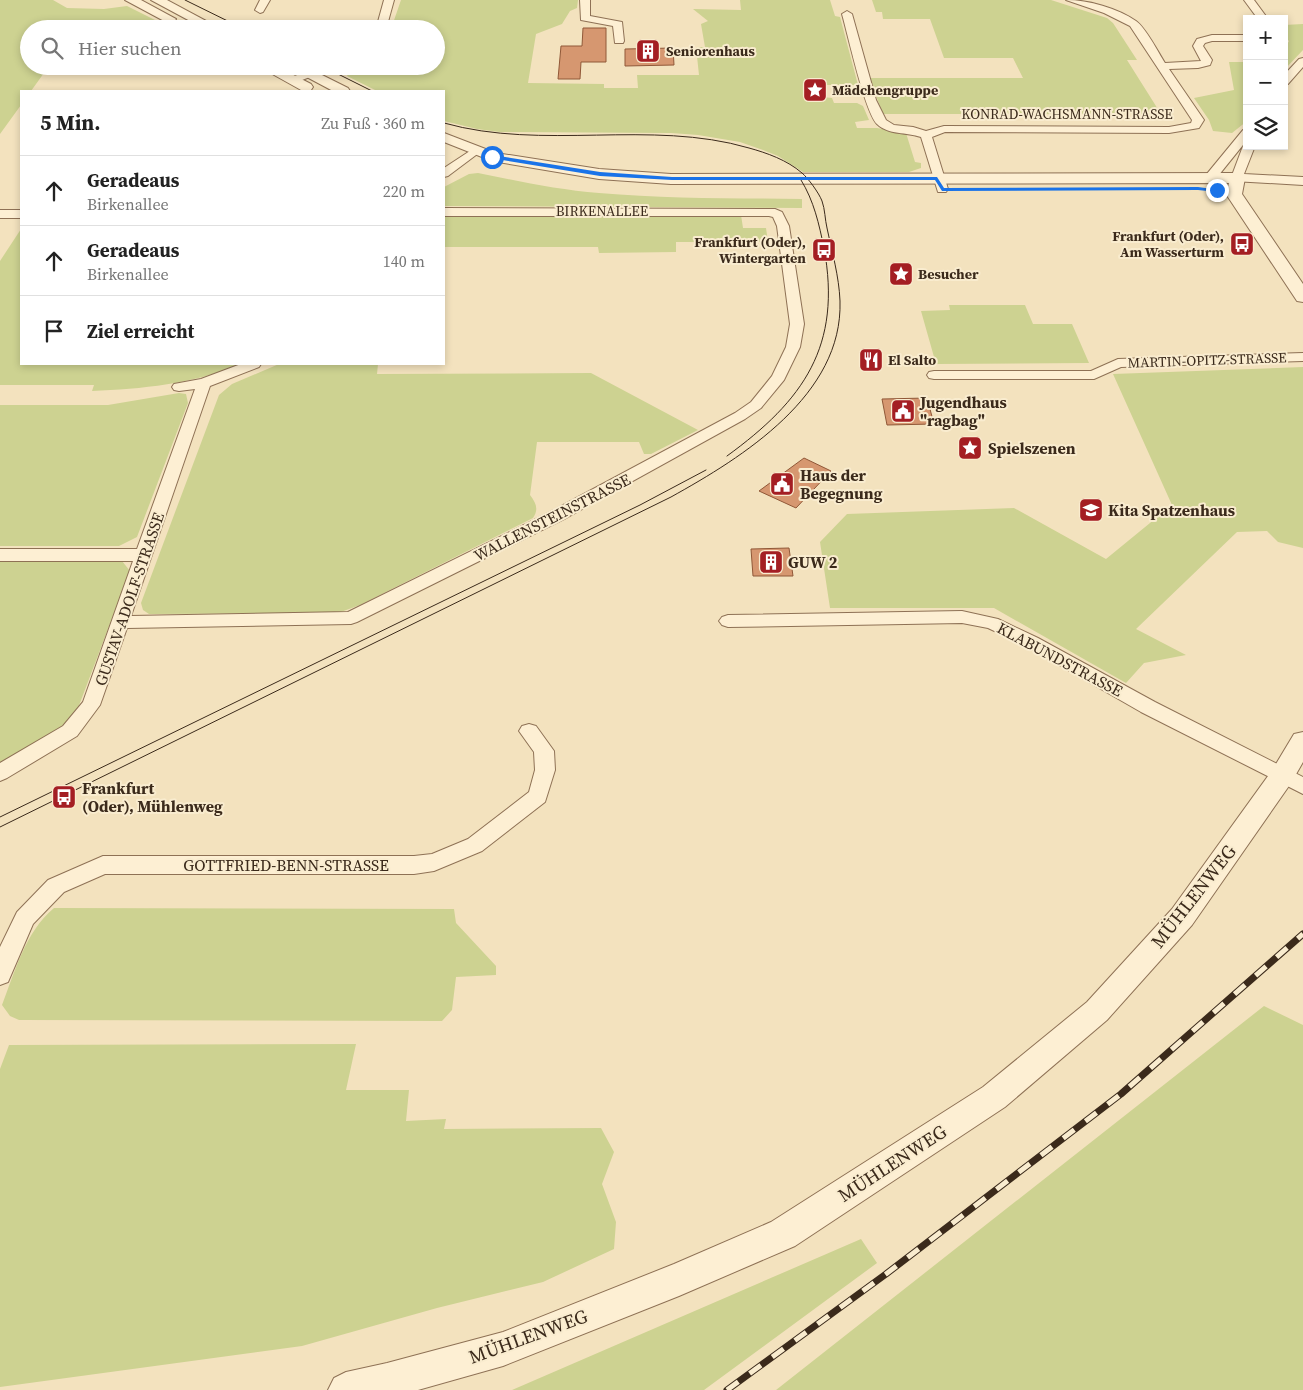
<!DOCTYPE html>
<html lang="de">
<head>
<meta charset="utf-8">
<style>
  body { margin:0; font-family:"Source Serif 4",serif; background:#f6f6f6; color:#222 }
  .controls { position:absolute; right:15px; top:15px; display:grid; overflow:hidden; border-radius:0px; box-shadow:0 2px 8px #0003 }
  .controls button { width:45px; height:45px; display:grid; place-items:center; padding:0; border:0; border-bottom:1px solid #e0e0e0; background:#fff; color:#222; font:25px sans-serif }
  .stop { position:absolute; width:15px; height:15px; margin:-11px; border:4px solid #1a73e8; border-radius:50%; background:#fff }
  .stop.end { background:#1a73e8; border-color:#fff; box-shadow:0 1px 5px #0008 }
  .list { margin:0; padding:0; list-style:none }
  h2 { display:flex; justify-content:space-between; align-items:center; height:65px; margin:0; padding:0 20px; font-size:21px }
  h2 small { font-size:16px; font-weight:400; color:#767676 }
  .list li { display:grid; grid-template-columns:32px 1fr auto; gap:15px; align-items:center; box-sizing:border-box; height:70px; padding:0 20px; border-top:1px solid #e0e0e0 }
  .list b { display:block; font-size:19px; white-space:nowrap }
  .list p { margin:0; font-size:16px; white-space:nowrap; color:#767676 }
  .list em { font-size:16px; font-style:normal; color:#767676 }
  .icon { flex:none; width:28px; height:28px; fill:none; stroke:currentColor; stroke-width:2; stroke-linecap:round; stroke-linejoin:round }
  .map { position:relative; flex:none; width:1303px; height:1390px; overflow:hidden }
  .search { position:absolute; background:#fff; box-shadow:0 2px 8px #0003; left:20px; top:20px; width:425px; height:55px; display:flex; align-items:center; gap:12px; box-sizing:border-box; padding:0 18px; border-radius:28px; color:#767676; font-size:19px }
  .panel { position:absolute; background:#fff; box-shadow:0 2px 8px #0003; left:20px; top:90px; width:425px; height:275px; border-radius:0px }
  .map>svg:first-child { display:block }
</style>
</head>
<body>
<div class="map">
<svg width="1303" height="1390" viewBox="0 0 1303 1390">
  <rect width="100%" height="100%" fill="#f3e2be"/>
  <!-- green -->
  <path fill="#cdd291" d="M 0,0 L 53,0 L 67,8 L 104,9 L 127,6 L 165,25 L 154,29 L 29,29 L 29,66 L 49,66 L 31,91 L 21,91 L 21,105 L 0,134 Z
    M 401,0 L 578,0 L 577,8 L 570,11 L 562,24 L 536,34 L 528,83 L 604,84 L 604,88 L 638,88 L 637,75 L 699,75 L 696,47 L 705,47 L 701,24 L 708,21 L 693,9 L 741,10 L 740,0 L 830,0 L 835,16 L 840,17 L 858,85 L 821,85 L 823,97 L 832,98 L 834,103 L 857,103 L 863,106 L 869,120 L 855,122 L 857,128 L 877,128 L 906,133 L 915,162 L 921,163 L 921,168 L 909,172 L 803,172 L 778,156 L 763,150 L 740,142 L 698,135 L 671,133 L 500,132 L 477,129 L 444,121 L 444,91 L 377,91 L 347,76 L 348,74 L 368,66 L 436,66 L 436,29 L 391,29 Z
    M 872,0 L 1051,0 L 1107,18 L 1113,23 L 1137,60 L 1127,60 L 1161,114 L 883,114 L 869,78 L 1023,78 L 1013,58 L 944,58 L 930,19 L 883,19 L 882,12 L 876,12 Z
    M 1303,24 L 1303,50 L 1284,70 L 1284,50 L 1289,41 L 1284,36 L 1284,25 Z
    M 1229,62 L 1247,62 L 1247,121 L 1232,133 L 1213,131 L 1209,120 L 1194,98 L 1234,90 Z
    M 478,173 C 518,181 558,190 599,193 C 666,199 734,198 802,199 L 802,208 L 444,206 L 444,187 L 469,174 Z
    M 741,215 L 743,228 L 766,228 L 768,242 L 676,242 L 676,252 L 599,253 L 598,247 L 444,247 L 444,216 Z
    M 21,229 L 21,364 L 240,364 C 194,384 141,389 92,391 L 94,385 L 0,385 L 0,261 Z
    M 949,305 L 1025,305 L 1033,324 L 1072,324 L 1089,363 L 936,364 L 921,311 L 950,310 Z
    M 279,364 L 378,364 L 377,374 L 591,373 L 698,430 L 651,454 L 644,454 L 639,442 L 537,442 L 530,495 C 536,503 539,509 533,518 L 360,605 L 338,613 L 149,614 L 143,610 L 141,603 L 219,395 L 232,384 Z
    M 1303,367 L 1303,548 L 1278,542 L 1267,531 L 1237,532 L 1136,629 L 1186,655 L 1144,663 L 1126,683 L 994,608 L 830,608 L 820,542 L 847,514 L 1014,508 L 1106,559 L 1172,505 L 1113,374 Z
    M 179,393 L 186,394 L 188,403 L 137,537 L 119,546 L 0,546 L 0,405 L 108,405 Z
    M 0,561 L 122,561 L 130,571 L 75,716 L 65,727 L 0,765 Z
    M 54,908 L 454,909 L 456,923 L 496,966 L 496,975 L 456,977 L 452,1010 L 442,1021 L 19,1020 L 10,1016 L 2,1005 C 15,972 25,932 54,908 Z
    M 1264,1006 L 1303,1025 L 1303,1390 L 776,1390 Z
    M 356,1044 L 346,1090 L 409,1090 L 406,1121 L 446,1119 L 444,1129 L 601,1128 L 614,1152 L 602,1184 L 616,1222 L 614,1249 L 543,1282 L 437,1308 L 302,1346 L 0,1387 L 0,1069 L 9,1045 Z
    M 861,1239 L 877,1263 L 704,1390 L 512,1390 Z"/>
  <!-- building -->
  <path fill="#d69770" stroke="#905838" d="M 583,28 L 606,28 L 606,62 L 581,62 L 580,79 L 558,79 L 561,46 L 582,46 Z
    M 673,48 L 674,65 L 625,66 L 625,49 Z
    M 927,398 L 934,424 L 887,425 L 882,399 Z
    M 804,458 L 831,471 L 796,508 L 759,491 Z
    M 789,548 L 793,576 L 753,576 L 751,549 Z"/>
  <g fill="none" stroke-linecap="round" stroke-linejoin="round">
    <defs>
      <path id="minor" d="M 260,0 L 270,0 L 263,12 L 260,13 L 255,10 Z
        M 384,0 L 394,0 L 386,29 L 376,29 Z
        M 580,0 L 590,0 L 590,16 L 622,22 L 624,41 L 623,43 L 615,43 L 613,26 L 581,20 Z
        M 1066,0 C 1089,0 1117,8 1136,21 C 1146,28 1158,52 1165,63 L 1201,61 L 1193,46 L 1197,39 L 1212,35 L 1247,35 L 1247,41 L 1212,41 L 1205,43 L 1203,46 L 1212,60 L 1210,65 L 1198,68 L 1169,69 L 1204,120 L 1199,128 L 1169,133 L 945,132 L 932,137 L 948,189 L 946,192 L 938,192 L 921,137 C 907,132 888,135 877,124 C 865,112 848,35 842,14 L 847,11 L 852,14 L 876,100 L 886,120 L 894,125 L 913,127 L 926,131 L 944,126 L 1169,127 L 1191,123 L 1192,120 L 1130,26 L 1104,13 Z
        M 1244,0 L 1254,0 L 1268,19 L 1258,19 Z
        M 1303,58 L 1303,67 L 1288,84 L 1284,85 L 1284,75 L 1299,59 Z
        M 322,66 L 338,66 L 297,82 L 289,82 L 288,80 L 289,78 Z
        M 1247,129 L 1247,140 L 1214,181 L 1206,181 L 1204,178 L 1206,175 L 1243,130 Z
        M 1247,143 L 1247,146 L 1255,146 L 1244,174 L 1303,177 L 1303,185 L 1233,181 L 1231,178 L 1243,146 Z
        M 476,147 L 482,150 L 480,152 L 448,176 L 444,177 L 444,168 Z
        M 444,208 L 775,209 L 782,212 L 789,226 L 804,324 L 800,347 L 784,380 L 761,408 L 745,419 L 564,519 L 357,622 L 351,624 L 127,628 L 100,705 L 77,736 L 7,778 L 0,781 L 0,763 L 63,726 L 83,702 L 133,561 L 0,561 L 0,549 L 137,549 L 195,389 L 179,391 L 174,390 L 172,387 L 174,384 L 201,379 L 241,364 L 261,364 L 259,367 L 210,386 L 131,616 L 348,612 L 552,511 L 735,413 L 751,402 L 772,376 L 786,347 L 790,324 L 777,226 L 773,217 L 769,216 L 444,216 Z
        M 0,210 L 21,210 L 21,218 L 0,218 Z
        M 1303,353 L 1303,361 L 1121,367 L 1094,379 L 934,379 L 929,378 L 927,375 L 929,372 L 934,371 L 1091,371 L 1118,359 Z
        M 962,611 L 998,619 L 1038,638 L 1155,702 L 1303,777 L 1303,794 L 1141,712 L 1026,646 L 988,628 L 962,623 L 728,627 L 722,625 L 719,621 L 722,617 L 728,615 Z
        M 529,724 L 536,726 L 554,751 L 555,770 L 545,802 L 482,851 L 434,871 L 414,874 L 105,874 L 64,892 L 33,924 L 8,982 L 0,985 L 0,947 L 17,912 L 48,880 L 103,856 L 414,856 L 432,854 L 468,839 L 529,792 L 535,770 L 534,752 L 519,731 L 522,726 Z"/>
      <path id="tertiary" d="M 125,0 L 141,0 L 176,19 L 174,22 L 166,22 Z
        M 151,0 L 167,0 L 221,29 L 205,29 Z
        M 258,66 L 276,66 L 311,84 L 313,87 L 311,90 L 301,90 Z
        M 286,66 L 304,66 L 348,88 L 350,91 L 333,91 Z
        M 444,133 L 496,153 L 599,169 L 671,174 L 1237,173 L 1242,175 L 1245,178 L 1242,194 L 1303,284 L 1303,302 L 1297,301 L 1226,194 L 1229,183 L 671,184 L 599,179 L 492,161 L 444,142 Z
        M 1303,732 L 1303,762 L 1291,783 L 1192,925 L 1107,1020 L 1005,1107 L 795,1246 L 679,1296 L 503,1366 L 418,1390 L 328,1390 L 334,1378 L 346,1372 L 387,1363 L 503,1332 L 674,1264 L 771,1222 L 983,1087 L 1087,1002 L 1172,909 L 1273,769 L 1294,734 Z"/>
    </defs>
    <!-- minor casing -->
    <use href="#minor" stroke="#8e7155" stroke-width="2"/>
    <!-- tertiary casing -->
    <use href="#tertiary" stroke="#8e7155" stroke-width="2"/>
    <!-- minor -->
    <use href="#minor" fill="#fdefd3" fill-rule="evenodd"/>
    <!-- tertiary -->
    <use href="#tertiary" fill="#fdefd3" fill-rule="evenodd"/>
    <!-- tram -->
    <path stroke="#3b2a1b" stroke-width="1" d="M 185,0 L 244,29
      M 322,66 L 372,91
      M 727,456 C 804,400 842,346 824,248 C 819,224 814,201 801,180
      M 0,817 L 640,505 L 706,470
      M 0,827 L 671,497 C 743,457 843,395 840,301 C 839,276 832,252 827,228 C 825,220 825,209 822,201 C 819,193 808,178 802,173 C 787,160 767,153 749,148 C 650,119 543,151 444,123"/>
    <defs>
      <path id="rail" d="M 727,1390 L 886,1274 L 1121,1094 L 1303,934"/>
    </defs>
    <!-- rail casing -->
    <use href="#rail" stroke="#3b2a1b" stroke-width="7"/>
    <!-- rail -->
    <use href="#rail" stroke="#f9eccf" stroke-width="5" stroke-dasharray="14" stroke-linecap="butt"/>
  </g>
  <!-- route -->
  <path fill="#1a73e8" d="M 492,155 L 600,172 L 672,177 L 937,177 L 944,188 L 1198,187 L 1220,190 L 1217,192 L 1198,190 L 942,191 L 935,180 L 672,180 L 600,176 L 490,158 Z"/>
  <!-- icons -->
  <defs>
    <symbol id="building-square" viewBox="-11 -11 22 22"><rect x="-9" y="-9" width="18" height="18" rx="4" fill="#a41e23" stroke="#f9eccf"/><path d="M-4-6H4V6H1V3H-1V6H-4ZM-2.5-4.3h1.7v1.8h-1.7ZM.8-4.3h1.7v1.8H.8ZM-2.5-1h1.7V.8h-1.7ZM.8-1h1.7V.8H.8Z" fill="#fff"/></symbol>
    <symbol id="sight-square" viewBox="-11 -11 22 22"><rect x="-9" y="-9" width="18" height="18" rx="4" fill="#a41e23" stroke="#f9eccf"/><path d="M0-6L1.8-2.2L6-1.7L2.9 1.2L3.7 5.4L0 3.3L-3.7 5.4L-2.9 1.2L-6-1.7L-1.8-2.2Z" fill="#fff"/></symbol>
    <symbol id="bus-square" viewBox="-11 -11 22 22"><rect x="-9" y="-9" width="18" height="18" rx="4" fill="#a41e23" stroke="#f9eccf"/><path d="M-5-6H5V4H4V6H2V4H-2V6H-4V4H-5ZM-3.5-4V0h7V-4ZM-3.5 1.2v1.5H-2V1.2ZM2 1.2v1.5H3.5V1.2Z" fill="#fff"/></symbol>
    <symbol id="restaurant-square" viewBox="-11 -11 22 22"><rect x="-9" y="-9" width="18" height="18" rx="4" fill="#a41e23" stroke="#f9eccf"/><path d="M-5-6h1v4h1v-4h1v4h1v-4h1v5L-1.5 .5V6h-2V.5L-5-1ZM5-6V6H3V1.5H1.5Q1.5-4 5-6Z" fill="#fff"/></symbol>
    <symbol id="civic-square" viewBox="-11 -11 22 22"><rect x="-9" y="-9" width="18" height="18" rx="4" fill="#a41e23" stroke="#f9eccf"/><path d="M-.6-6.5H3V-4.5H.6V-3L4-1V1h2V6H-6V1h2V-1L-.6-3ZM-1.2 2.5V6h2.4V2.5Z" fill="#fff"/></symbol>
    <symbol id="school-square" viewBox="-11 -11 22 22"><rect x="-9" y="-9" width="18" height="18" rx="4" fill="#a41e23" stroke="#f9eccf"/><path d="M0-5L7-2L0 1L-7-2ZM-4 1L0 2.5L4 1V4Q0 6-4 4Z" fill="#fff"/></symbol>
  </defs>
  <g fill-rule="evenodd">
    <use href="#building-square" x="634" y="37" width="28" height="28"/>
    <use href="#sight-square" x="801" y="76" width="28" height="28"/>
    <use href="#bus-square" x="1228" y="230" width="28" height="28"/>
    <use href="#bus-square" x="810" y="236" width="28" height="28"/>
    <use href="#sight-square" x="887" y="260" width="28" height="28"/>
    <use href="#restaurant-square" x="857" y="346" width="28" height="28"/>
    <use href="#civic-square" x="889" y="397" width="28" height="28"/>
    <use href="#sight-square" x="956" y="434" width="28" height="28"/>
    <use href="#civic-square" x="768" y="470" width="28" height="28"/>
    <use href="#school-square" x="1077" y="496" width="28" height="28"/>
    <use href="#building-square" x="757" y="548" width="28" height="28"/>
    <use href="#bus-square" x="50" y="783" width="28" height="28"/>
  </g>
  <g text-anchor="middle" stroke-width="4" stroke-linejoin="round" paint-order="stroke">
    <!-- far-poi labels -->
    <g font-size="14" font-weight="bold" fill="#3b2a1b" stroke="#f9eccf" text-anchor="start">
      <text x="666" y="56">Seniorenhaus</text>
      <text x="832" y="95">Mädchengruppe</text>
      <text x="1224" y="241" text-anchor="end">Frankfurt (Oder),<tspan x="1224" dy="16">Am Wasserturm</tspan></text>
      <text x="806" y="247" text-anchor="end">Frankfurt (Oder),<tspan x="806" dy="16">Wintergarten</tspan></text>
      <text x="918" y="279">Besucher</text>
      <text x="888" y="365">El Salto</text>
    </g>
    <!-- far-street labels -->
    <g font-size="14" fill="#3b2a1b" stroke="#f9eccf">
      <text x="1067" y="119">KONRAD-WACHSMANN-STRASSE</text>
      <text x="602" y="216">BIRKENALLEE</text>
      <text transform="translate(1207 360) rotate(-2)" y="5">MARTIN-OPITZ-STRASSE</text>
    </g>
    <!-- poi labels -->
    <g font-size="16" font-weight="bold" fill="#3b2a1b" stroke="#f9eccf" text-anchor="start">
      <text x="920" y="408">Jugendhaus<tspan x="920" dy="18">"ragbag"</tspan></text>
      <text x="988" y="454">Spielszenen</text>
      <text x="800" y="481">Haus der<tspan x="800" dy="18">Begegnung</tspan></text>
      <text x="1108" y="516">Kita Spatzenhaus</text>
      <text x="788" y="568">GUW 2</text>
      <text x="82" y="794">Frankfurt<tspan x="82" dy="18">(Oder), Mühlenweg</tspan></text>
    </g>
    <!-- street labels -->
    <g font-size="16" fill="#3b2a1b" stroke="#f9eccf">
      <text transform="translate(552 517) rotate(-27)" y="6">WALLENSTEINSTRASSE</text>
      <text transform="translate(129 599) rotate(-71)" y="6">GUSTAV-ADOLF-STRASSE</text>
      <text transform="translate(1060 659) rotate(28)" y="6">KLABUNDSTRASSE</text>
      <text x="286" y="871">GOTTFRIED-BENN-STRASSE</text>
    </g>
    <!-- near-street labels -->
    <g font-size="19" fill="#3b2a1b" stroke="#f9eccf">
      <text transform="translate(1193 896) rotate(-52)" y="7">MÜHLENWEG</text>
      <text transform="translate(892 1163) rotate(-33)" y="7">MÜHLENWEG</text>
      <text transform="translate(528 1336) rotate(-20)" y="7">MÜHLENWEG</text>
    </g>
  </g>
</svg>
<div class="controls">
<button>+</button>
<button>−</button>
<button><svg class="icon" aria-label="layers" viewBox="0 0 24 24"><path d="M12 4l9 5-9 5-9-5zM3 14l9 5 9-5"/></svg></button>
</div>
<div class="stop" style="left:492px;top:157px"></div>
<div class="stop end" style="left:1217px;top:190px"></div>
<div class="search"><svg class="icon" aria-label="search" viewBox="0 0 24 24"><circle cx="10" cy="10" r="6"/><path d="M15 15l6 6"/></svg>Hier suchen</div>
<section class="panel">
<h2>5 Min.<small>Zu Fuß · 360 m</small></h2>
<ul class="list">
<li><svg class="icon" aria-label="ahead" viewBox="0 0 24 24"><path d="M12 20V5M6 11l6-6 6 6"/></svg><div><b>Geradeaus</b><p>Birkenallee</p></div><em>220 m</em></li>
<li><svg class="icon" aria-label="ahead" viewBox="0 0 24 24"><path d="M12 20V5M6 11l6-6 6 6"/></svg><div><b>Geradeaus</b><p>Birkenallee</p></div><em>140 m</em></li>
<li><svg class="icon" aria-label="arrive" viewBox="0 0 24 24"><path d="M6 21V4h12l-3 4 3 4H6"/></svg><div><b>Ziel erreicht</b></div></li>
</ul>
</section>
</div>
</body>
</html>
